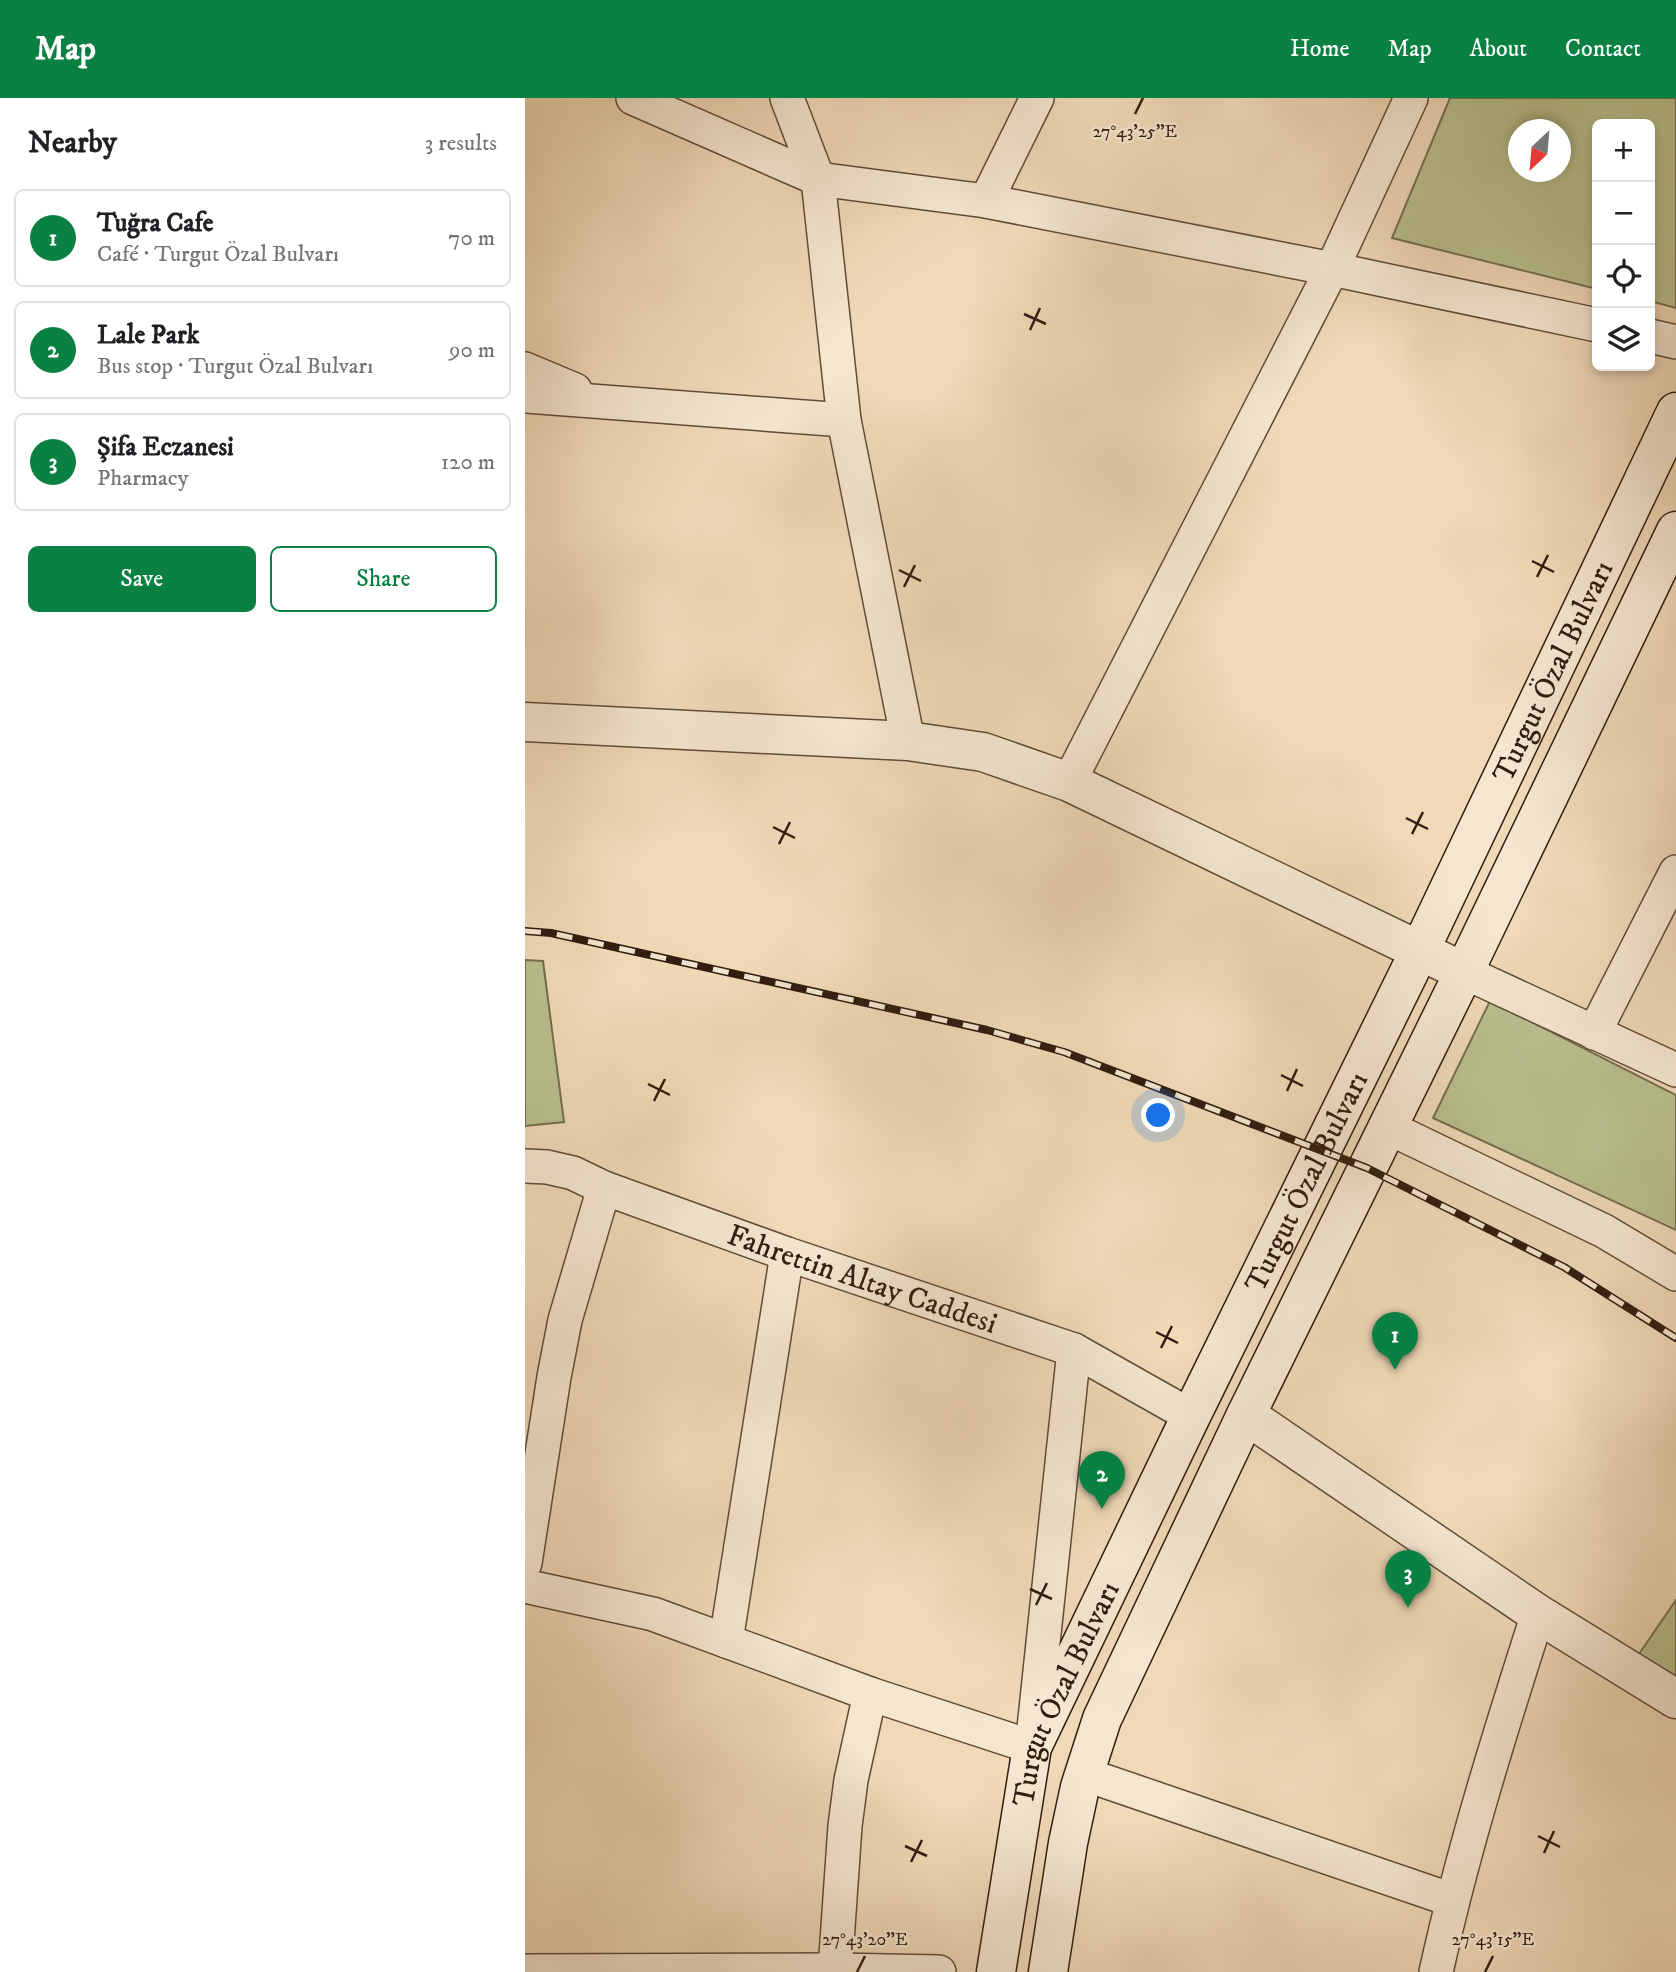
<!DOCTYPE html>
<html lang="en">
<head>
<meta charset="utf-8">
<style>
  body { margin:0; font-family:"IM FELL DW Pica",serif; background:#f2f2f2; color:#202124 }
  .controls { position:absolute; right:21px; top:21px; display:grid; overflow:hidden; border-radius:10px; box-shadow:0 4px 10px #0003 }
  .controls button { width:63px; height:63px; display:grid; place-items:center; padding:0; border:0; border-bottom:2px solid #e0e0e0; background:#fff; color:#202124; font:35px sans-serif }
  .compass { position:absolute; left:983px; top:21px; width:63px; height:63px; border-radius:50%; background:#fff; box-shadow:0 4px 10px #0003; rotate:206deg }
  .you { position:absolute; left:634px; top:1018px; width:24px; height:24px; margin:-18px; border:5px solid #fff; border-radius:50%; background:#1a73e8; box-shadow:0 0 0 10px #1a73e833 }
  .badge { display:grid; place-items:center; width:46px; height:46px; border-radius:50%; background:#0b8043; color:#fff; font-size:23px; font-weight:700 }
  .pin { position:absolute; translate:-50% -58px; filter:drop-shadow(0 2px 4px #0008) }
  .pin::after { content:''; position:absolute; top:37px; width:24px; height:21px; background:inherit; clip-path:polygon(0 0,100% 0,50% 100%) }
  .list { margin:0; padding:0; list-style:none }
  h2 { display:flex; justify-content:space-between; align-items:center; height:91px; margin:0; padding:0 28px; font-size:30px }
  h2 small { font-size:23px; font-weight:400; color:#757577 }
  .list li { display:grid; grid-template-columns:46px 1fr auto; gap:21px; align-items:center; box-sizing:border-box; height:98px; margin:0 14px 14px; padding:0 14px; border:2px solid #e0e0e0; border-radius:10px }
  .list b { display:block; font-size:26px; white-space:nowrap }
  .list p { margin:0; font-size:23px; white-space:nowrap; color:#757577 }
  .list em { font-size:23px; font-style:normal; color:#757577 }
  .actions { display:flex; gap:14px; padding:21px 28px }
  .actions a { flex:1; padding:16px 0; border:2px solid #0b8043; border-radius:10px; text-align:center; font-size:24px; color:#0b8043 }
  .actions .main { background:#0b8043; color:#fff }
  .icon { flex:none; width:38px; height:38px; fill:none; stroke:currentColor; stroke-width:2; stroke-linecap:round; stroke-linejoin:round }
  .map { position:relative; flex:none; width:1151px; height:1874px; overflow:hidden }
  header { display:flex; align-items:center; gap:42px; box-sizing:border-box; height:98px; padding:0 35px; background:#0b8043; color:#fff }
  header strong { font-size:33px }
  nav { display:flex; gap:38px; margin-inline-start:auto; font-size:24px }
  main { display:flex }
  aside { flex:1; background:#fff }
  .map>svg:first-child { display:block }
</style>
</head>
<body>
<header>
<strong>Map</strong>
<nav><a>Home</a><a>Map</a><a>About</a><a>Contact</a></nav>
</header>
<main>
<aside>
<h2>Nearby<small>3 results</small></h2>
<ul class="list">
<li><span class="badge">1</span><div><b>Tuğra Cafe</b><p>Café · Turgut Özal Bulvarı</p></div><em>70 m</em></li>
<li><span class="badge">2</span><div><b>Lale Park</b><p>Bus stop · Turgut Özal Bulvarı</p></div><em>90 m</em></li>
<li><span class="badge">3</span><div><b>Şifa Eczanesi</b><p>Pharmacy</p></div><em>120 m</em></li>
</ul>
<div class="actions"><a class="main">Save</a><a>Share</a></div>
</aside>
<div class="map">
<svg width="1151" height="1874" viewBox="0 0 1151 1874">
  <rect width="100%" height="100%" fill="#f0d9b7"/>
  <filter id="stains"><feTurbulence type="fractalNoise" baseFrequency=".00286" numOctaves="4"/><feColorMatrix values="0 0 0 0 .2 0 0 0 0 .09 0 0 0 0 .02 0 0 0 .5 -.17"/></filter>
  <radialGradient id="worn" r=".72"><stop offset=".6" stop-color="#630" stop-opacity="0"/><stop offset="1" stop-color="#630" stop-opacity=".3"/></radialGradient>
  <!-- green -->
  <path fill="#b9bf8e" stroke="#756e4f" stroke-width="2" fill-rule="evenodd" d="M 925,0 L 1151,0 L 1151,210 L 1125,203 L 1125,26 L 1072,26 L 1072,191 L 867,140 ZM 993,32 L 1036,32 L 1036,74 L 993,74 Z
    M 0,862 L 18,863 L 39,1024 L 0,1028 Z
    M 965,903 L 1151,997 L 1151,1132 L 908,1020 Z
    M 1151,1502 L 1151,1602 L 1103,1572 Z"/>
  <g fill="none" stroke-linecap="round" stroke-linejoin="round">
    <defs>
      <g id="minor">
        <path d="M 108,0 L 293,81 L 461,103 L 807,171 L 1072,227"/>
        <path d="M 262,0 L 293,81 L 319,322 L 383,643"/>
        <path d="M 461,103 L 512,0"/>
        <path d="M 1125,238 L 1151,244"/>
        <path d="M 0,271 L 50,292"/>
        <path d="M 0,298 L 319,322"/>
        <path d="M 544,684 L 807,171 L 886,0"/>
        <path d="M 939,874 L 1151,972"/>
        <path d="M 1069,935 L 1151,774"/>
        <path d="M 862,1029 L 1079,1133 L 1151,1176"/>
        <path id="s1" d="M 0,1068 L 22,1069 L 48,1075 L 79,1090 L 262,1156 L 549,1252 L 666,1318"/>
        <path d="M 0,1465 L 29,1279 L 40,1222 L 79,1090"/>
        <path d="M 0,1488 L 128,1516 L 345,1596 L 507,1649 L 549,1252"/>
        <path d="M 201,1543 L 262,1156"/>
        <path d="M 559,1676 L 927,1802"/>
        <path d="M 310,1872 L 320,1728 L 326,1682 L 345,1596"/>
        <path d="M 0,1873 L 310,1872 L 414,1874"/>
        <path d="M 911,1874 C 938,1752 975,1634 1013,1516"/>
      </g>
      <path id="tertiary" d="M 0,624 L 383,643 L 458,654 L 544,684 L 939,874
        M 721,1317 L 1013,1516 L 1151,1601"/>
      <g id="secondary">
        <path id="s2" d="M 471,1874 L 507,1649 L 666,1318 L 895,852 L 1151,314"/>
        <path d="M 523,1874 L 543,1745 L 555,1689 L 577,1621 L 721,1317 L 939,874 L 1151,433"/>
      </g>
    </defs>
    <!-- minor casing -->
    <use href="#minor" stroke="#614c3a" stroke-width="36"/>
    <!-- tertiary casing -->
    <use href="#tertiary" stroke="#614c3a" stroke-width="41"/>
    <!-- secondary casing -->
    <use href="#secondary" stroke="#311d10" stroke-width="41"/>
    <!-- minor -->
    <use href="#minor" stroke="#f5e6d0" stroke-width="33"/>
    <!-- tertiary -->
    <use href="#tertiary" stroke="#f5e6d0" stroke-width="38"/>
    <!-- secondary -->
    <use href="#secondary" stroke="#f5e6d0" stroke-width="38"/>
    <defs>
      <path id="rail" d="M 0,833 L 26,835 L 462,932 L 539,954 L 842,1070 L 1039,1169 L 1151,1240"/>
    </defs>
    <!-- rail casing -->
    <use href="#rail" stroke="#311d10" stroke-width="8"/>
    <!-- rail -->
    <use href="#rail" stroke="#f5e6d0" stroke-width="5" stroke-dasharray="16" stroke-linecap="butt"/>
  </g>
  <!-- ticks -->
  <path fill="none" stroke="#311d10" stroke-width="2.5" d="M 610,16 L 618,0M 499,216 L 521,226M 505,232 L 515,210M 1007,463 L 1029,474M 374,472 L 396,483M 1012,479 L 1023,457M 379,489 L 390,467M 881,720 L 903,731M 248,729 L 270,740M 887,736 L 898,714M 254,746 L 265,724M 756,977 L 778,988M 123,986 L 145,997M 762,993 L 772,971M 129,1003 L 140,981M 631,1234 L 653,1245M 636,1250 L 647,1228M 505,1491 L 527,1501M 511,1507 L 522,1485M 1013,1738 L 1035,1749M 380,1748 L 402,1758M 1019,1755 L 1029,1733M 386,1764 L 397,1742M 332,1874 L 340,1858M 960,1874 L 968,1858"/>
  <g text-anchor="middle" stroke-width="5" stroke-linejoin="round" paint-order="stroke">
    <!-- street labels -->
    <g font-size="30" fill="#311d10" stroke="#f5e6d0">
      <text dy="10" stroke="none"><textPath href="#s2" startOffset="1423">Turgut Özal Bulvarı</textPath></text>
      <text dy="10" stroke="none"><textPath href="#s2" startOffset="856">Turgut Özal Bulvarı</textPath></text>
      <text dy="10" stroke="none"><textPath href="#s1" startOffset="357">Fahrettin Altay Caddesi</textPath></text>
      <text dy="10" stroke="none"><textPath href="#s2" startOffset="289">Turgut Özal Bulvarı</textPath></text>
    </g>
  </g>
  <g font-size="18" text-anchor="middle" fill="#311d10" stroke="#f5e6d0" stroke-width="5" stroke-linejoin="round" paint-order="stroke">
    <text x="610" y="39">27°43'25"E</text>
    <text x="340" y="1847">27°43'20"E</text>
    <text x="968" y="1847">27°43'15"E</text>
  </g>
  <rect width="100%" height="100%" filter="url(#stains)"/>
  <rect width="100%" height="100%" fill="url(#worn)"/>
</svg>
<div class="controls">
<button>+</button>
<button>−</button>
<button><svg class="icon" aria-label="locate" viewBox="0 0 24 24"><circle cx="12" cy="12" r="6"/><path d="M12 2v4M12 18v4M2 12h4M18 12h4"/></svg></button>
<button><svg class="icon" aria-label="layers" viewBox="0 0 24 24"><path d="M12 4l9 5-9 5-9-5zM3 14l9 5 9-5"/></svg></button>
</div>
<svg class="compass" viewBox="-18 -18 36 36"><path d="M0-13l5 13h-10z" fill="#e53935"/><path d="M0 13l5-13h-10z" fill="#757577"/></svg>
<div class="you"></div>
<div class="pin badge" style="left:870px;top:1272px">1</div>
<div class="pin badge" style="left:577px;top:1411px">2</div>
<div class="pin badge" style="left:883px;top:1510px">3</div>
</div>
</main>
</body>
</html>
